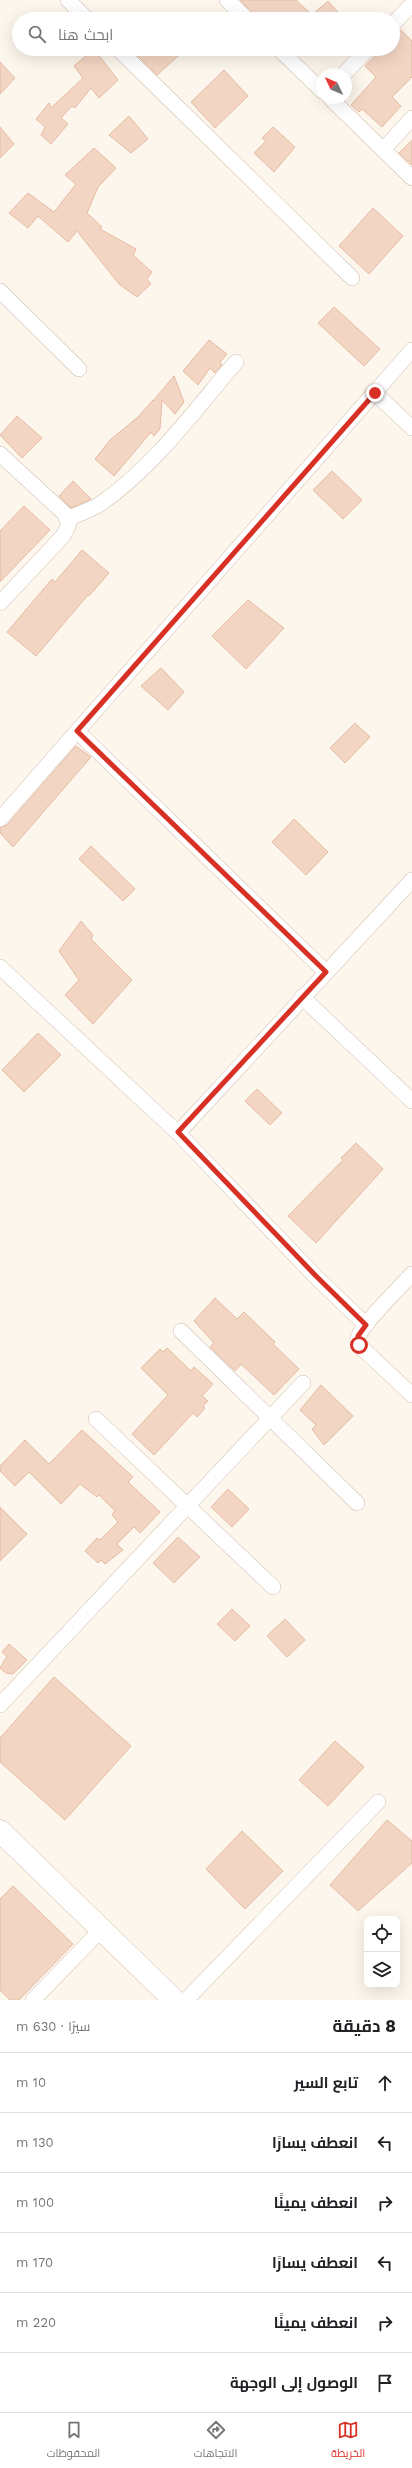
<!DOCTYPE html>
<html lang="ar">
<head>
<meta charset="utf-8">
<style>
  body { margin:0; font-family:"Work Sans",Cairo,sans-serif; background:#f2f2f2; color:#202124; direction:rtl }
  .controls { position:absolute; right:12px; bottom:12px; display:grid; overflow:hidden; border-radius:8px; box-shadow:0 4px 16px #0002 }
  .controls button { width:36px; height:36px; display:grid; place-items:center; padding:0; border:0; border-bottom:1px solid #e0e0e0; background:#fff; color:#202124; font:20px sans-serif }
  .compass { position:absolute; left:316px; top:68px; width:36px; height:36px; border-radius:50%; background:#fff; box-shadow:0 4px 16px #0002; rotate:314deg }
  .stop { position:absolute; width:12px; height:12px; margin:-9px; border:3px solid #d93025; border-radius:50%; background:#fff }
  .stop.end { background:#d93025; border-color:#fff; box-shadow:0 1px 4px #0008 }
  .list { margin:0; padding:0; list-style:none }
  h2 { display:flex; justify-content:space-between; align-items:center; height:52px; margin:0; padding:0 16px; font-size:17px }
  h2 small { font-size:13px; font-weight:400; color:#757577 }
  .list li { display:grid; grid-template-columns:26px 1fr auto; gap:12px; align-items:center; box-sizing:border-box; height:60px; padding:0 16px; border-top:1px solid #e0e0e0 }
  .list b { display:block; font-size:15px; white-space:nowrap }
  .list em { font-size:13px; font-style:normal; color:#757577 }
  .icon { flex:none; width:22px; height:22px; fill:none; stroke:currentColor; stroke-width:2; stroke-linecap:round; stroke-linejoin:round }
  .map { position:relative; flex:none; width:412px; height:2000px; overflow:hidden; direction:ltr }
  .search { position:absolute; background:#fff; box-shadow:0 4px 16px #0002; left:12px; right:12px; top:12px; height:44px; display:flex; align-items:center; gap:10px; box-sizing:border-box; padding:0 14px; border-radius:22px; color:#757577; font-size:15px }
  .sheet { height:412px; background:#fff }
  nav { display:flex; justify-content:space-around; align-items:center; box-sizing:border-box; height:56px; border-top:1px solid #e0e0e0; background:#fff; font-size:11px; color:#757577 }
  nav a { display:grid; justify-items:center; gap:2px }
  nav .on { color:#d93025 }
  .map>svg:first-child { display:block }
</style>
</head>
<body>
<div class="map">
<svg width="412" height="2000" viewBox="0 0 412 2000">
  <rect width="100%" height="100%" fill="#fdf6ec"/>
  <!-- building -->
  <path fill="#f3d5c3" stroke="#e6bba3" d="M 240,0 L 296,0 L 312,15 L 328,1 L 344,19 L 257,19 Z
    M 401,30 L 412,41 L 412,77 L 392,97 L 401,106 L 382,127 L 362,109 L 359,112 L 351,105 L 376,77 L 365,66 L 382,49 L 393,49 L 393,37 Z
    M 94,49 L 118,80 L 99,98 L 91,88 L 75,108 L 72,106 L 61,118 L 68,124 L 51,144 L 41,135 L 45,127 L 36,119 L 49,103 L 51,108 L 83,78 L 74,66 Z
    M 131,49 L 186,49 L 157,75 Z
    M 0,62 L 15,78 L 0,94 Z
    M 224,70 L 248,96 L 215,128 L 191,102 Z
    M 129,116 L 148,139 L 131,153 L 109,135 Z
    M 0,127 L 14,144 L 0,158 Z
    M 273,127 L 295,147 L 274,172 L 254,153 L 266,141 L 262,138 Z
    M 412,140 L 412,165 L 399,153 Z
    M 94,148 L 116,168 L 98,187 L 87,213 L 102,227 L 100,229 L 136,249 L 133,255 L 152,272 L 147,279 L 151,284 L 137,297 L 119,284 L 77,231 L 68,242 L 38,216 L 28,228 L 9,213 L 28,193 L 54,212 L 76,184 L 65,175 Z
    M 373,208 L 403,236 L 369,274 L 339,246 Z
    M 334,307 L 380,349 L 364,366 L 318,323 Z
    M 209,340 L 227,354 L 220,362 L 222,365 L 217,370 L 215,373 L 210,368 L 198,385 L 183,371 Z
    M 174,376 L 184,402 L 175,414 L 162,400 L 160,429 L 154,436 L 151,432 L 114,476 L 95,459 L 110,440 L 138,417 L 153,400 L 153,401 Z
    M 17,416 L 42,438 L 22,458 L 0,435 Z
    M 332,471 L 362,500 L 343,519 L 313,490 Z
    M 73,481 L 91,499 L 71,508 L 59,496 Z
    M 24,506 L 50,530 L 0,582 L 0,531 Z
    M 82,550 L 109,573 L 89,596 L 88,595 L 36,656 L 7,632 L 52,579 L 55,582 Z
    M 248,600 L 284,628 L 246,669 L 212,636 Z
    M 161,668 L 184,692 L 168,710 L 141,686 Z
    M 355,723 L 370,737 L 345,763 L 330,748 Z
    M 76,746 L 91,757 L 13,847 L 0,833 L 0,828 L 7,825 Z
    M 294,819 L 328,852 L 306,875 L 272,842 Z
    M 91,846 L 135,889 L 123,901 L 79,859 Z
    M 81,921 L 93,935 L 91,939 L 132,980 L 93,1024 L 65,995 L 79,980 L 59,951 Z
    M 38,1033 L 61,1055 L 24,1092 L 2,1070 Z
    M 257,1089 L 282,1113 L 270,1125 L 245,1101 Z
    M 356,1143 L 383,1169 L 316,1243 L 288,1216 L 343,1160 L 341,1158 Z
    M 215,1298 L 237,1319 L 244,1312 L 275,1342 L 273,1344 L 299,1369 L 274,1395 L 241,1364 L 235,1371 L 210,1347 L 214,1343 L 194,1321 Z
    M 167,1348 L 191,1371 L 194,1367 L 213,1384 L 202,1396 L 208,1401 L 203,1406 L 205,1408 L 197,1417 L 193,1413 L 154,1455 L 132,1434 L 168,1395 L 141,1368 L 160,1349 L 163,1352 Z
    M 321,1385 L 353,1416 L 324,1445 L 312,1429 L 316,1425 L 300,1410 Z
    M 82,1430 L 133,1477 L 128,1482 L 160,1512 L 140,1533 L 134,1527 L 117,1544 L 123,1550 L 105,1564 L 101,1560 L 98,1563 L 85,1551 L 97,1538 L 100,1540 L 118,1522 L 112,1515 L 115,1511 L 99,1495 L 97,1497 L 80,1484 L 61,1504 L 29,1472 L 15,1486 L 0,1471 L 0,1466 L 25,1440 L 49,1464 Z
    M 228,1489 L 249,1509 L 232,1527 L 211,1507 Z
    M 0,1507 L 27,1534 L 0,1561 Z
    M 178,1537 L 200,1557 L 174,1583 L 153,1563 Z
    M 232,1609 L 250,1626 L 235,1641 L 217,1624 Z
    M 285,1619 L 305,1640 L 287,1657 L 267,1636 Z
    M 9,1644 L 27,1660 L 13,1674 L 6,1673 L 0,1668 L 7,1656 L 2,1652 Z
    M 54,1677 L 131,1746 L 65,1820 L 0,1762 L 0,1738 Z
    M 335,1741 L 364,1767 L 328,1806 L 299,1780 Z
    M 387,1820 L 412,1841 L 412,1863 L 358,1911 L 330,1885 Z
    M 242,1831 L 283,1871 L 245,1909 L 206,1869 Z
    M 13,1886 L 73,1944 L 19,2000 L 10,2000 L 0,1990 L 0,1899 Z"/>
  <g fill="none" stroke-linecap="round" stroke-linejoin="round">
    <defs>
      <path id="minor" d="M 68,0 L 87,19
        M 227,0 L 247,19
        M 393,24 L 412,4
        M 118,49 L 352,278
        M 279,49 L 322,91
        M 344,74 L 368,49
        M 330,98 L 412,178
        M 383,150 L 412,118
        M 0,291 L 79,369
        M 375,393 L 412,428
        M 0,454 L 64,513 L 69,524 L 63,536 L 0,603
        M 67,519 C 78,514 91,510 100,504 C 154,467 194,411 236,362
        M 77,731 L 326,972
        M 0,819 L 412,350
        M 0,967 L 178,1133 L 315,1276 L 366,1325
        M 302,997 L 412,1101
        M 178,1133 L 412,880
        M 412,1274 C 401,1286 361,1325 358,1338 C 357,1343 360,1346 363,1349 L 412,1395
        M 181,1331 L 357,1503
        M 96,1419 L 273,1587
        M 0,1705 L 303,1383
        M 33,2000 L 101,1930
        M 186,2000 L 378,1802"/>
      <path id="secondary" d="M 0,1831 L 174,2000"/>
    </defs>
    <!-- minor casing -->
    <use href="#minor" stroke="#d1beb0" stroke-width="16"/>
    <!-- secondary casing -->
    <use href="#secondary" stroke="#d6c0b0" stroke-width="23"/>
    <!-- minor -->
    <use href="#minor" stroke="#fff" stroke-width="15"/>
    <!-- secondary -->
    <use href="#secondary" stroke="#fff" stroke-width="22"/>
  </g>
  <g fill="none" stroke-linecap="round" stroke-linejoin="round">
    <!-- route -->
    <path stroke="#d93025" stroke-width="5" d="M 359,1345 L 358,1336 L 366,1325 L 316,1276 L 178,1132 L 326,972 L 77,731 L 375,393"/>
  </g>
</svg>
<div class="controls">
<button><svg class="icon" aria-label="locate" viewBox="0 0 24 24"><circle cx="12" cy="12" r="6"/><path d="M12 2v4M12 18v4M2 12h4M18 12h4"/></svg></button>
<button><svg class="icon" aria-label="layers" viewBox="0 0 24 24"><path d="M12 4l9 5-9 5-9-5zM3 14l9 5 9-5"/></svg></button>
</div>
<svg class="compass" viewBox="-18 -18 36 36"><path d="M0-13l5 13h-10z" fill="#e53935"/><path d="M0 13l5-13h-10z" fill="#757577"/></svg>
<div class="stop" style="left:359px;top:1345px"></div>
<div class="stop end" style="left:375px;top:393px"></div>
<div class="search"><svg class="icon" aria-label="search" viewBox="0 0 24 24"><circle cx="10" cy="10" r="6"/><path d="M15 15l6 6"/></svg>ابحث هنا</div>
</div>
<section class="sheet">
<h2>8 دقيقة<small>سيرًا · 630 m</small></h2>
<ul class="list">
<li><svg class="icon" aria-label="ahead" viewBox="0 0 24 24"><path d="M12 20V5M6 11l6-6 6 6"/></svg><div><b>تابع السير</b></div><em>10 m</em></li>
<li><svg class="icon" aria-label="left" viewBox="0 0 24 24"><path d="M17 20v-9H6M10 6l-5 5 5 5"/></svg><div><b>انعطف يسارًا</b></div><em>130 m</em></li>
<li><svg class="icon" aria-label="right" viewBox="0 0 24 24"><path d="M7 20v-9h11M14 6l5 5-5 5"/></svg><div><b>انعطف يمينًا</b></div><em>100 m</em></li>
<li><svg class="icon" aria-label="left" viewBox="0 0 24 24"><path d="M17 20v-9H6M10 6l-5 5 5 5"/></svg><div><b>انعطف يسارًا</b></div><em>170 m</em></li>
<li><svg class="icon" aria-label="right" viewBox="0 0 24 24"><path d="M7 20v-9h11M14 6l5 5-5 5"/></svg><div><b>انعطف يمينًا</b></div><em>220 m</em></li>
<li><svg class="icon" aria-label="arrive" viewBox="0 0 24 24"><path d="M6 21V4h12l-3 4 3 4H6"/></svg><div><b>الوصول إلى الوجهة</b></div></li>
</ul>
</section>
<nav>
<a class="on"><svg class="icon" aria-label="map" viewBox="0 0 24 24"><path d="M3 6l6-2 6 2 6-2v14l-6 2-6-2-6 2zM9 4v14M15 6v14"/></svg>الخريطة</a>
<a><svg class="icon" aria-label="directions" viewBox="0 0 24 24"><path d="M12 3l9 9-9 9-9-9zM9 14v-3h6M13 9l2 2-2 2"/></svg>الاتجاهات</a>
<a><svg class="icon" aria-label="saved" viewBox="0 0 24 24"><path d="M7 4h10v16l-5-4-5 4z"/></svg>المحفوظات</a>
</nav>
</body>
</html>
